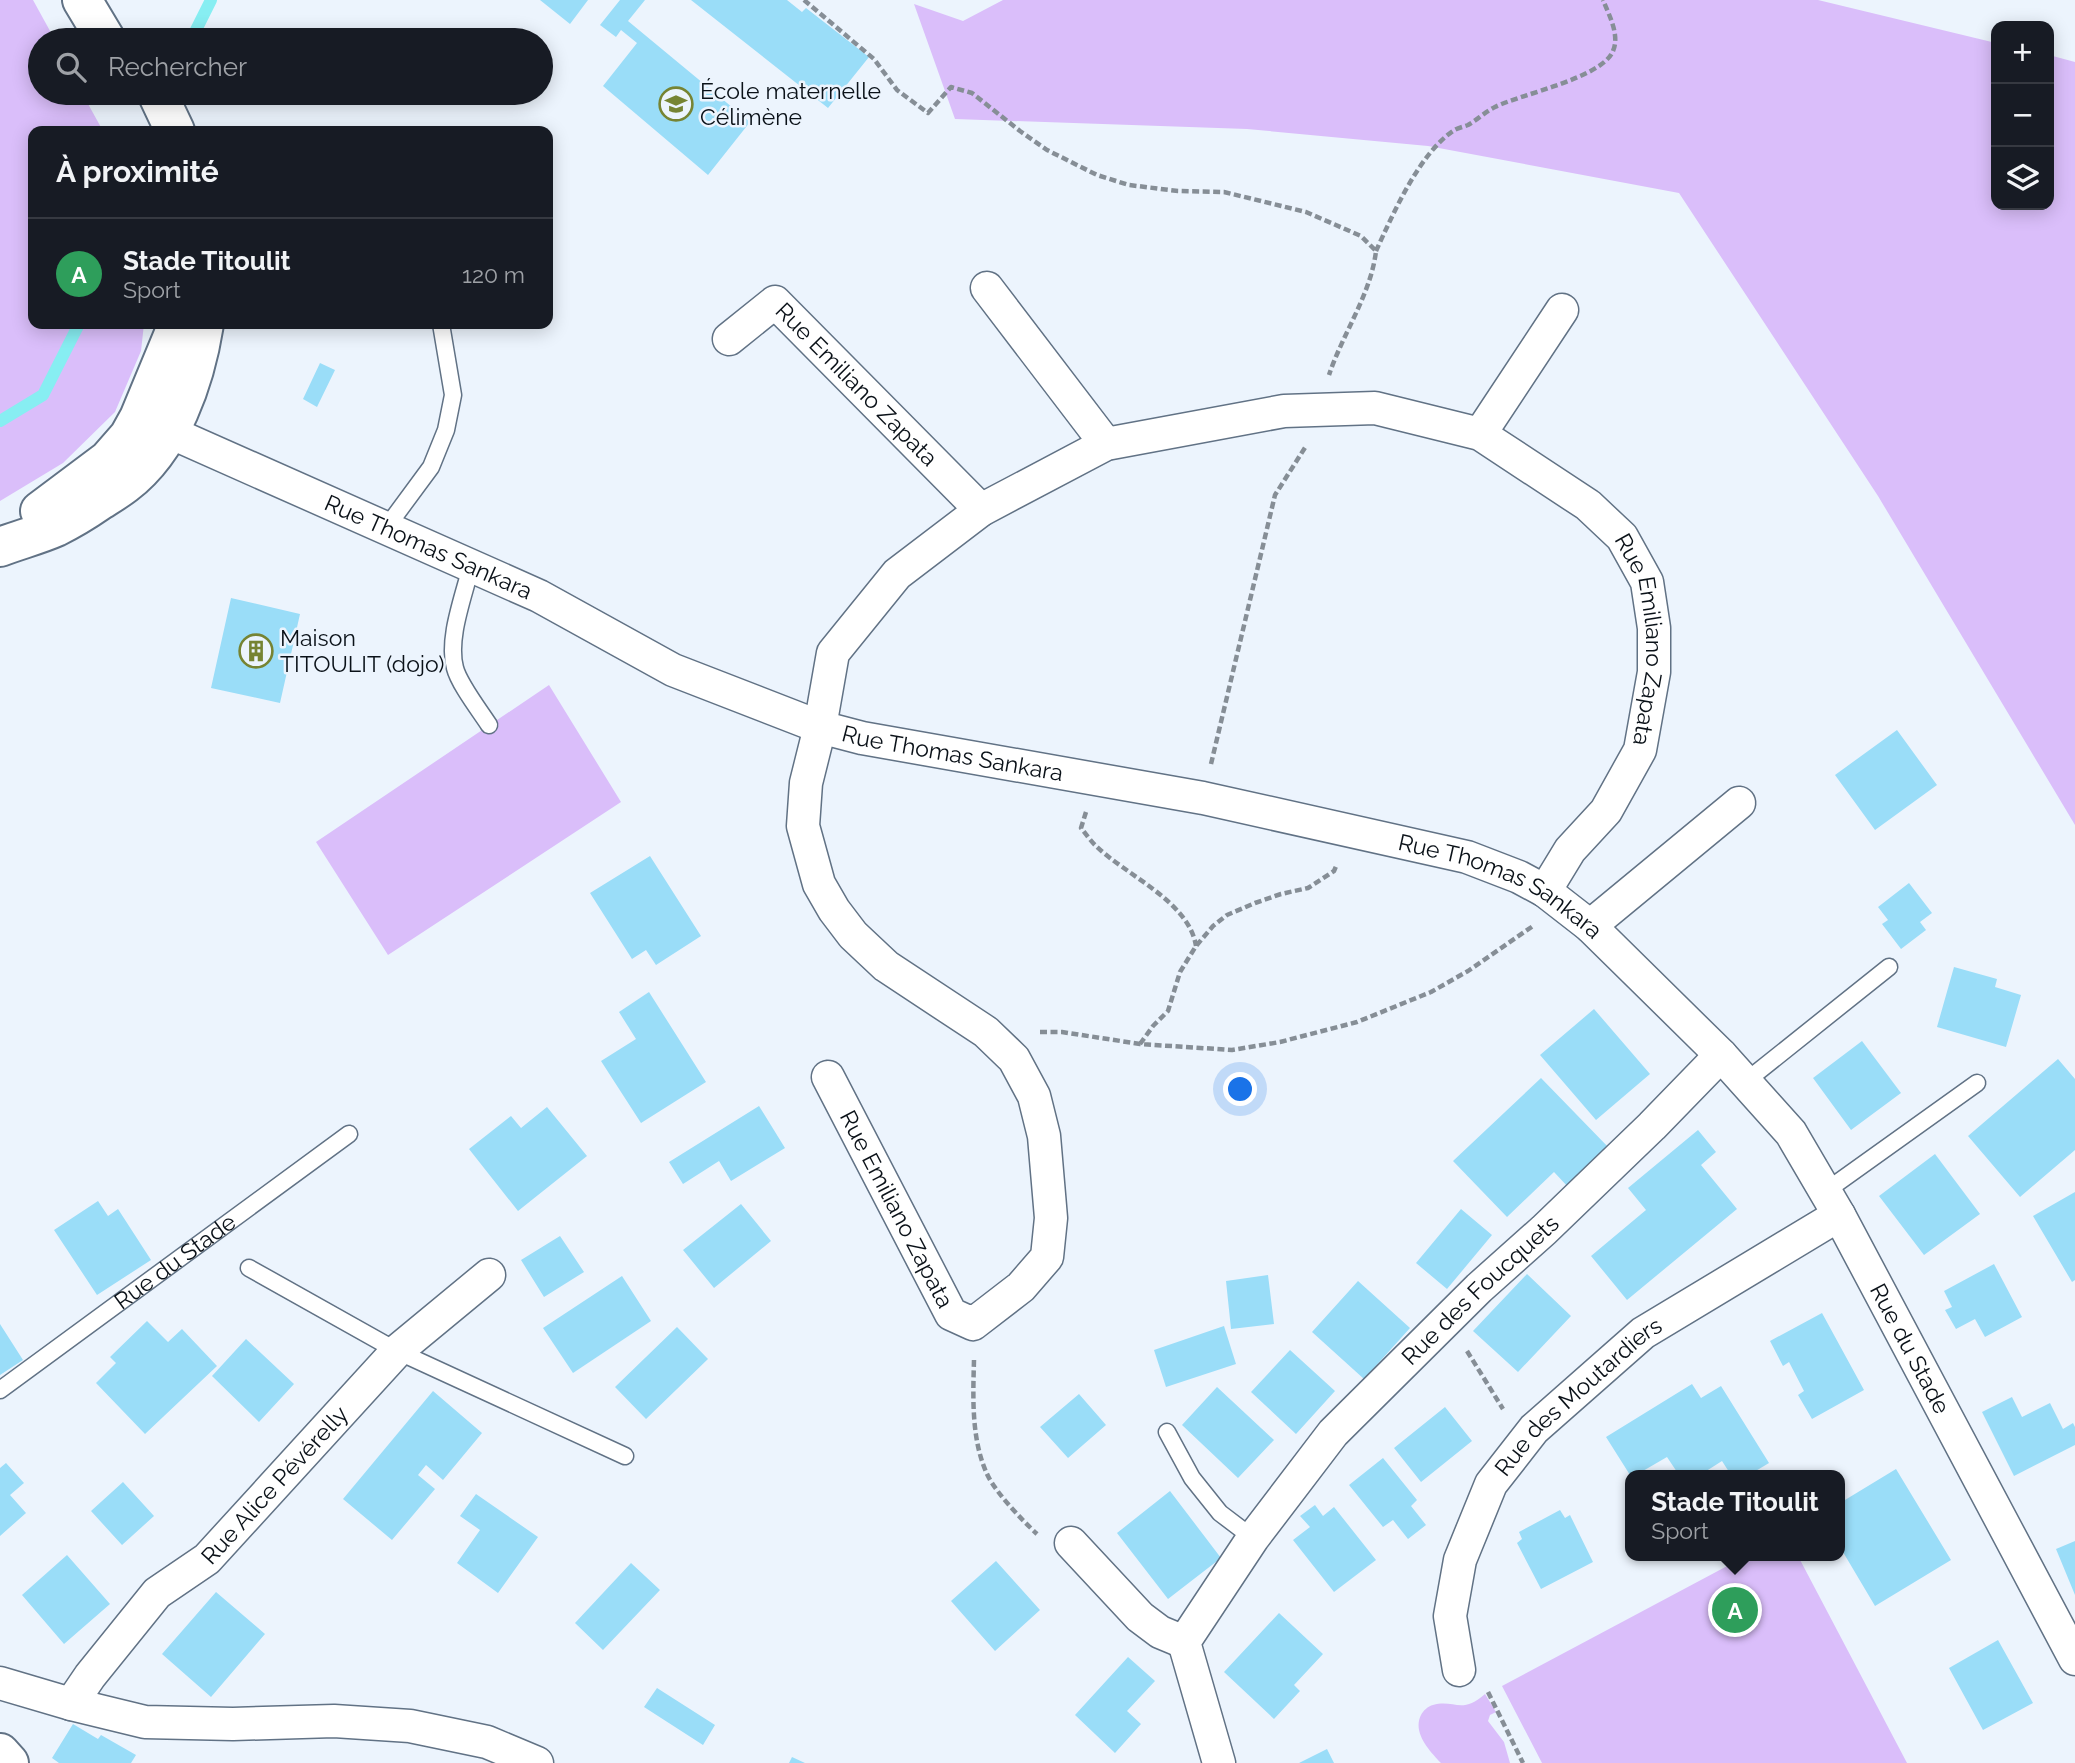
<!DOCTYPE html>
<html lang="fr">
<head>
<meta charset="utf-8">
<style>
  body { margin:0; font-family:Raleway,sans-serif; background:#242831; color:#f1f3f6 }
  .controls { position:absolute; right:21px; top:21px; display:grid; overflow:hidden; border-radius:14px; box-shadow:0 4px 18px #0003 }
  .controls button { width:63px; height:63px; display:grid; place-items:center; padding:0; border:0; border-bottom:2px solid #363941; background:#171b24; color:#f1f3f6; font:35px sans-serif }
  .you { position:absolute; left:1241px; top:1090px; width:24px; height:24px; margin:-18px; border:5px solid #fff; border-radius:50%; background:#1a73e8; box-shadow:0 0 0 10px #1a73e833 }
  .badge { display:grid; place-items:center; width:46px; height:46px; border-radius:50%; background:#d93025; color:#fff; font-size:23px; font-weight:700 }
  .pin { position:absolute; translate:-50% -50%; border:4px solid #fff; box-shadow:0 2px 7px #0006 }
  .popup { position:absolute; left:1625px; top:1470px; width:220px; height:91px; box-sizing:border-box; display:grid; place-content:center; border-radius:14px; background:#171b24; filter:drop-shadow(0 2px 5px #0005); font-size:23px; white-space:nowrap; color:#9ea1a6 }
  .popup b { font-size:26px; color:#f1f3f6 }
  .popup::after { content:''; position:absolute; left:50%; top:100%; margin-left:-14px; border:14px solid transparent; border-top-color:#171b24 }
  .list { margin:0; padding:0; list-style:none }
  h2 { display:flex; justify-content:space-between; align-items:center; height:91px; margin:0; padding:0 28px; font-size:30px }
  h2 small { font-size:23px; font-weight:400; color:#9ea1a6 }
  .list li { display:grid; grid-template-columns:46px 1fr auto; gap:21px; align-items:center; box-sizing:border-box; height:112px; padding:0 28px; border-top:2px solid #363941 }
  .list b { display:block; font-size:26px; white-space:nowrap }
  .list p { margin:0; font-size:23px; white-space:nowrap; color:#9ea1a6 }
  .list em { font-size:23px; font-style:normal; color:#9ea1a6 }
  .icon { flex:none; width:38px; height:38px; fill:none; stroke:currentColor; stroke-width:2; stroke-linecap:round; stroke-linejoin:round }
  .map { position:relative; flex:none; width:2075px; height:1763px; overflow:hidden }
  .search { position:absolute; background:#171b24; box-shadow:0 4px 18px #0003; left:28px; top:28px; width:525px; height:77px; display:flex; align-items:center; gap:18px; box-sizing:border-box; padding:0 24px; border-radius:38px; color:#9ea1a6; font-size:26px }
  .panel { position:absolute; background:#171b24; box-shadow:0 4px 18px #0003; left:28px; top:126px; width:525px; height:203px; border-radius:14px }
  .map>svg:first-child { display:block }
</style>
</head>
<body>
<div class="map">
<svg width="2075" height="1763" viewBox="0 0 2075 1763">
  <rect width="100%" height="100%" fill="#ecf4fd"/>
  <!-- green -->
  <path fill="#dabefa" d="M 0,0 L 33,0 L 55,40 L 40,40 L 40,93 L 82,93 L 103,131 L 33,131 L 33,324 L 144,324 L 141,351 L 115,412 L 63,463 L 0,501 Z
    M 1003,0 L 1818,0 L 1996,43 L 1996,205 L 2049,205 L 2049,55 L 2075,62 L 2075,825 L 1878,496 L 1679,193 L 1428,146 L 1247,129 L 955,119 L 914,4 L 963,21 Z
    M 549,685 L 621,802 L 388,955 L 316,842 Z
    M 1746,1556 L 1798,1556 L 1907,1763 L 1542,1763 L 1502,1686 Z
    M 1485,1694 L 1496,1712 L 1490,1715 L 1488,1721 L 1504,1742 L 1510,1763 L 1441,1763 C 1430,1751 1412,1733 1421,1715 C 1423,1711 1428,1706 1433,1705 C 1454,1699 1462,1715 1485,1694 Z"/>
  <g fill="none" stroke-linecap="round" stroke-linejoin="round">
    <!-- stream -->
    <path stroke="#87eef2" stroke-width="12" d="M 191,40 L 211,0
      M 0,421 L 43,395 L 79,324"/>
  </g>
  <!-- building -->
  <path fill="#9addf8" d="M 540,0 L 588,0 L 570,24 Z
    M 620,0 L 645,0 L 628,21 L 750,122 L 708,175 L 603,86 L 637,43 L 621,30 L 616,37 L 600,25 Z
    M 691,0 L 787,0 L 802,12 L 806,8 L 869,57 L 828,108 Z
    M 320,363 L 335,370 L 317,407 L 303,399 Z
    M 231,598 L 300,614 L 280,703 L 211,688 Z
    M 1897,730 L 1937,785 L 1875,830 L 1835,775 Z
    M 650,856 L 701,936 L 656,965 L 646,950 L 632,959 L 590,893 Z
    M 1909,883 L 1932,913 L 1920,922 L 1926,930 L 1901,949 L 1882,924 L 1888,920 L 1878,907 Z
    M 1954,967 L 1997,979 L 1995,987 L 2021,995 L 2006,1047 L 1937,1027 Z
    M 649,992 L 706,1082 L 641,1123 L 601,1061 L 636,1039 L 619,1012 Z
    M 1594,1009 L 1650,1074 L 1596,1120 L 1540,1055 Z
    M 1862,1041 L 1901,1093 L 1851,1130 L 1813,1078 Z
    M 2058,1059 L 2075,1079 L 2075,1150 L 2020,1197 L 1968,1136 Z
    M 1541,1078 L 1610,1149 L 1569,1188 L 1554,1172 L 1507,1217 L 1453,1161 Z
    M 759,1106 L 785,1148 L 731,1181 L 719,1161 L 683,1184 L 669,1162 Z
    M 547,1107 L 587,1156 L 518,1211 L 469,1149 L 511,1116 L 521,1128 Z
    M 1698,1130 L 1716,1152 L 1701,1165 L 1737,1209 L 1627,1300 L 1591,1256 L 1646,1210 L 1628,1188 Z
    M 1935,1154 L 1980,1214 L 1924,1255 L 1879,1196 Z
    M 2075,1192 L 2075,1280 L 2072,1282 L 2033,1216 Z
    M 98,1201 L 108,1216 L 118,1209 L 151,1260 L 97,1295 L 54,1230 Z
    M 741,1204 L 771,1241 L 714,1288 L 683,1250 Z
    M 1461,1209 L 1492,1235 L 1447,1289 L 1416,1263 Z
    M 560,1236 L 584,1272 L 544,1297 L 521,1260 Z
    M 1994,1264 L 2022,1317 L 1985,1337 L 1975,1319 L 1956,1329 L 1945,1310 L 1952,1307 L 1944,1291 Z
    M 1527,1274 L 1571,1316 L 1518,1372 L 1473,1331 Z
    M 1268,1275 L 1274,1324 L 1231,1329 L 1226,1281 Z
    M 622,1276 L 651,1321 L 573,1373 L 543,1328 Z
    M 1358,1281 L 1410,1328 L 1364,1379 L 1312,1332 Z
    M 1822,1313 L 1864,1390 L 1812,1419 L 1798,1395 L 1804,1391 L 1789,1362 L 1783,1366 L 1770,1341 Z
    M 147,1321 L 168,1342 L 182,1329 L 217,1366 L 145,1434 L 96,1383 L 116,1363 L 110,1357 Z
    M 0,1324 L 23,1360 L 0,1375 Z
    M 1224,1326 L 1236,1364 L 1166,1387 L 1154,1350 Z
    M 677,1327 L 708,1359 L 646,1419 L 615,1387 Z
    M 246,1339 L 294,1384 L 259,1422 L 212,1376 Z
    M 1290,1350 L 1335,1391 L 1296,1434 L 1251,1392 Z
    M 1692,1384 L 1701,1398 L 1721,1386 L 1769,1463 L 1749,1475 L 1731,1475 L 1722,1461 L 1700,1475 L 1679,1475 L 1667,1457 L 1636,1475 L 1630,1475 L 1606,1437 Z
    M 1217,1387 L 1274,1440 L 1238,1478 L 1182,1425 Z
    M 433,1391 L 482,1433 L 443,1480 L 426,1465 L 418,1475 L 435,1489 L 392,1540 L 343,1499 Z
    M 1079,1394 L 1106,1425 L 1068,1458 L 1040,1427 Z
    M 2012,1397 L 2022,1417 L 2050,1403 L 2063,1429 L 2073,1423 L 2075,1427 L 2075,1445 L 2014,1476 L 1982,1412 Z
    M 1445,1407 L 1472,1441 L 1421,1482 L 1394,1448 Z
    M 1383,1458 L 1417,1500 L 1411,1506 L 1426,1525 L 1408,1539 L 1393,1520 L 1383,1527 L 1349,1485 Z
    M 6,1463 L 24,1483 L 10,1495 L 26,1513 L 0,1536 L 0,1468 Z
    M 1896,1469 L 1951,1560 L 1875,1606 L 1840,1547 L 1840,1503 Z
    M 123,1482 L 154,1516 L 122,1545 L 91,1511 Z
    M 1170,1491 L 1221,1558 L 1168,1599 L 1117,1533 Z
    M 476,1494 L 538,1537 L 498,1593 L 457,1563 L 480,1530 L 460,1516 Z
    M 1315,1505 L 1323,1516 L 1334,1507 L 1376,1560 L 1334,1592 L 1293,1540 L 1310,1527 L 1300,1516 Z
    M 1560,1510 L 1565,1518 L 1570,1515 L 1593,1562 L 1541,1589 L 1517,1543 L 1522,1539 L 1519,1532 Z
    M 2075,1541 L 2075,1595 L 2056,1549 Z
    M 67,1555 L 110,1604 L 64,1644 L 22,1595 Z
    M 996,1561 L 1040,1610 L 995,1651 L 951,1601 Z
    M 631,1563 L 660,1590 L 603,1650 L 575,1623 Z
    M 216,1592 L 265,1634 L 211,1697 L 162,1654 Z
    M 1279,1613 L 1323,1654 L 1294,1685 L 1300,1691 L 1274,1719 L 1224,1672 Z
    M 1998,1640 L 2033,1703 L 1983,1730 L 1949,1668 Z
    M 1128,1657 L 1155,1681 L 1127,1711 L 1141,1724 L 1115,1753 L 1075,1715 Z
    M 657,1688 L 715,1725 L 703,1745 L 644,1707 Z
    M 73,1724 L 98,1739 L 101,1735 L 136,1755 L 131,1763 L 59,1763 L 52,1758 Z
    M 1327,1749 L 1334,1763 L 1299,1763 Z
    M 792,1757 L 805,1763 L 789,1763 Z"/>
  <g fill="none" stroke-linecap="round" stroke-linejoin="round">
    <defs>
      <g id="lane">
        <path d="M 386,528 L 431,467 L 446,430 L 453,395 L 441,324"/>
        <path d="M 471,566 C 464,596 447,638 455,668 C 459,684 480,711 489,725"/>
        <path d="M 1745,1082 L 1889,967"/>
        <path d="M 1826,1191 L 1977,1083"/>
        <path d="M 249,1268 L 397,1351 L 625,1456"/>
        <path id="s1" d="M 0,1390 L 349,1134"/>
        <path d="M 1167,1432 L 1192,1478 L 1220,1513 L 1253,1538"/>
      </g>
      <g id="street">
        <path d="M 987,288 L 1106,444"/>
        <path id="s2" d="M 729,339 L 775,302 L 981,510"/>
        <path id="s3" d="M 147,422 L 539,596 L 673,670 L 820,727 L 862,738 L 1203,798 L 1467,857 L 1519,877 L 1545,891 L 1590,926 L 1721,1055 L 1791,1133 L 1839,1215 L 2075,1659"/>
        <path d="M 1480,434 L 1562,310"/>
        <path d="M 1590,926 L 1739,803"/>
        <path id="s4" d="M 828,1077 L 951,1314 L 973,1324 L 1021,1287 L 1047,1257 L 1051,1218 L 1044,1136 L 1034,1096 L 1014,1059 L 986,1032 L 886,966 L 853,935 L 834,910 L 819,884 L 803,826 L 806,783 L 820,727 L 833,653 L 897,574 L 981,510 L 1106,444 L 1284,411 L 1375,408 L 1480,434 L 1588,505 L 1622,537 L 1647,582 L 1654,628 L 1654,672 L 1640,750 L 1606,811 L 1570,850 L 1545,891"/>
        <path d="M 1071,1543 L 1140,1617 L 1160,1632 L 1184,1642"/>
        <path id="s5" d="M 1459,1670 L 1450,1616 L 1460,1560 L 1491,1484 L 1534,1429 L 1643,1333 L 1839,1215"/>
        <path d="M 0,1683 L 71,1704 L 145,1722 L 233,1724 L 334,1721 L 410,1726 L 487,1742 L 537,1763"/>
        <path id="s6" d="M 71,1704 L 90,1676 L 157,1593 L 207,1559 L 397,1351 L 489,1275"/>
        <path id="s7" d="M 1219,1763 L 1184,1642 L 1253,1538 L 1333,1433 L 1479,1288 L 1544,1230 L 1652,1126 L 1721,1055"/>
      </g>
      <path id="secondary" d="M 82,0 L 106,40
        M 157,93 L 175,131
        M 40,511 L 108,460 L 129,436 L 139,418 L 178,324
        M 0,547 C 18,540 38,535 56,527 C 70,520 85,511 98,502 C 107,496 116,491 125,484 C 172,448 195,381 204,324
        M 0,1753 L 9,1763"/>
    </defs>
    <!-- lane casing -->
    <use href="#lane" stroke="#617285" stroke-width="19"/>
    <!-- street casing -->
    <use href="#street" stroke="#617285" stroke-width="35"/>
    <!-- secondary casing -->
    <use href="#secondary" stroke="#617285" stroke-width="42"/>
    <!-- path -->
    <path stroke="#868e96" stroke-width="4.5" stroke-dasharray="7 3.5" stroke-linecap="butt" d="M 804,0 L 874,59 L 897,90 L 928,113 L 951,87 L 972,93 L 1020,131 L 1047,150 L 1097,175 L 1129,185 L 1178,191 L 1224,192 L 1306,212 L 1361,236 L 1376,251 C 1371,294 1343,333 1329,375
      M 1376,251 C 1393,214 1419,154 1453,131 C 1457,128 1463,127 1468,125 C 1477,120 1485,112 1495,107 C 1521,94 1602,78 1613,51 C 1620,35 1609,15 1603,0
      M 1211,764 L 1275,495 L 1306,446
      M 1086,812 L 1081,828 C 1086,834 1090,840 1095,845 C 1125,875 1189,901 1196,946
      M 1040,1032 L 1062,1032 L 1140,1044 L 1232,1050 L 1280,1042 L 1357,1022 L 1431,992 L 1468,971 L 1533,926
      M 1140,1044 L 1153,1026 L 1168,1011 L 1180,972 L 1196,946 L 1213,926 L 1227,915 L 1255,903 L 1281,894 L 1308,888 L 1334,871 L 1337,864
      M 1467,1351 L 1503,1409
      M 974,1360 C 973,1398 971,1441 988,1476 C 997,1494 1022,1520 1037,1534
      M 1488,1692 L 1523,1763"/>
    <!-- lane -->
    <use href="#lane" stroke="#fff" stroke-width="16"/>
    <!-- street -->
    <use href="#street" stroke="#fff" stroke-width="32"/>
    <!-- secondary -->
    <use href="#secondary" stroke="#fff" stroke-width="38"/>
  </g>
  <!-- icons -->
  <defs>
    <symbol id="school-ring" viewBox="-11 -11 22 22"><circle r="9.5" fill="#ecf4fd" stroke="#768433" stroke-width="1.5"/><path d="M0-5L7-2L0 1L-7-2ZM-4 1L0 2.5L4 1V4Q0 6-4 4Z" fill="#768433"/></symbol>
    <symbol id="building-ring" viewBox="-11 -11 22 22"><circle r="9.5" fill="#ecf4fd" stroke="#768433" stroke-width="1.5"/><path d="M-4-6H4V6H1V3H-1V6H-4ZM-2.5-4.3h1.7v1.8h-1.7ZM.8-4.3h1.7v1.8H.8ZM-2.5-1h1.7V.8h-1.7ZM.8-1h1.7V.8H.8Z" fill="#768433"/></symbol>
  </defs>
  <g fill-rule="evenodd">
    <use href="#school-ring" x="657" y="85" width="38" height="38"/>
    <use href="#building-ring" x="237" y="632" width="38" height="38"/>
  </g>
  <g text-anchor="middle" stroke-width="5" stroke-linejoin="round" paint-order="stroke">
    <!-- poi labels -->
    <g font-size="23" fill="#0a1118" stroke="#ecf4fd" text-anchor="start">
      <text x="700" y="99">École maternelle<tspan x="700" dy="26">Célimène</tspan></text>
      <text x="280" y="646">Maison<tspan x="280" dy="26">TITOULIT (dojo)</tspan></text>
    </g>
    <!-- street labels -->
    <g font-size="23" fill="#0a1118" stroke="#ecf4fd">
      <text dy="8" stroke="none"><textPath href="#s2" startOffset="175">Rue Emiliano Zapata</textPath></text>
      <text dy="8" stroke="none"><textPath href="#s3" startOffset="308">Rue Thomas Sankara</textPath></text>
      <text dy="8" stroke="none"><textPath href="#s4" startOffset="2110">Rue Emiliano Zapata</textPath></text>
      <text dy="8" stroke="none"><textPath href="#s3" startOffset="875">Rue Thomas Sankara</textPath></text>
      <text dy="8" stroke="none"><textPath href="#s3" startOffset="1442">Rue Thomas Sankara</textPath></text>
      <text dy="8" stroke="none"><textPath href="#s4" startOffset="149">Rue Emiliano Zapata</textPath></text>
      <text dy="8" stroke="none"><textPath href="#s1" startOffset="217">Rue du Stade</textPath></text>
      <text dy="8" stroke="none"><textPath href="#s7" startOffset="588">Rue des Foucquets</textPath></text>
      <text dy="8" stroke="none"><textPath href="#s3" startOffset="2077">Rue du Stade</textPath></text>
      <text dy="8" stroke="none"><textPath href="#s5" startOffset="318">Rue des Moutardiers</textPath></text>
      <text dy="8" stroke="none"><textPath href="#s6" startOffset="301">Rue Alice Pévérelly</textPath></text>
    </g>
  </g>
</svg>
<div class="controls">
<button>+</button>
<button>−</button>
<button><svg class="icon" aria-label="layers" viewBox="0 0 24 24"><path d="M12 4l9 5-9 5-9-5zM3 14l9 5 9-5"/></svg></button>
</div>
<div class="you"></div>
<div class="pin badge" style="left:1735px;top:1610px;background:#2e9e5b">A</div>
<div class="popup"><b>Stade Titoulit</b>Sport</div>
<div class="search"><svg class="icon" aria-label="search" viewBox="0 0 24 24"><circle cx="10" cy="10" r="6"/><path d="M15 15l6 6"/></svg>Rechercher</div>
<section class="panel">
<h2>À proximité<small></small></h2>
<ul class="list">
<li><span class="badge" style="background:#2e9e5b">A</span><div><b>Stade Titoulit</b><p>Sport</p></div><em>120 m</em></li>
</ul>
</section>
</div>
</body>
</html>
